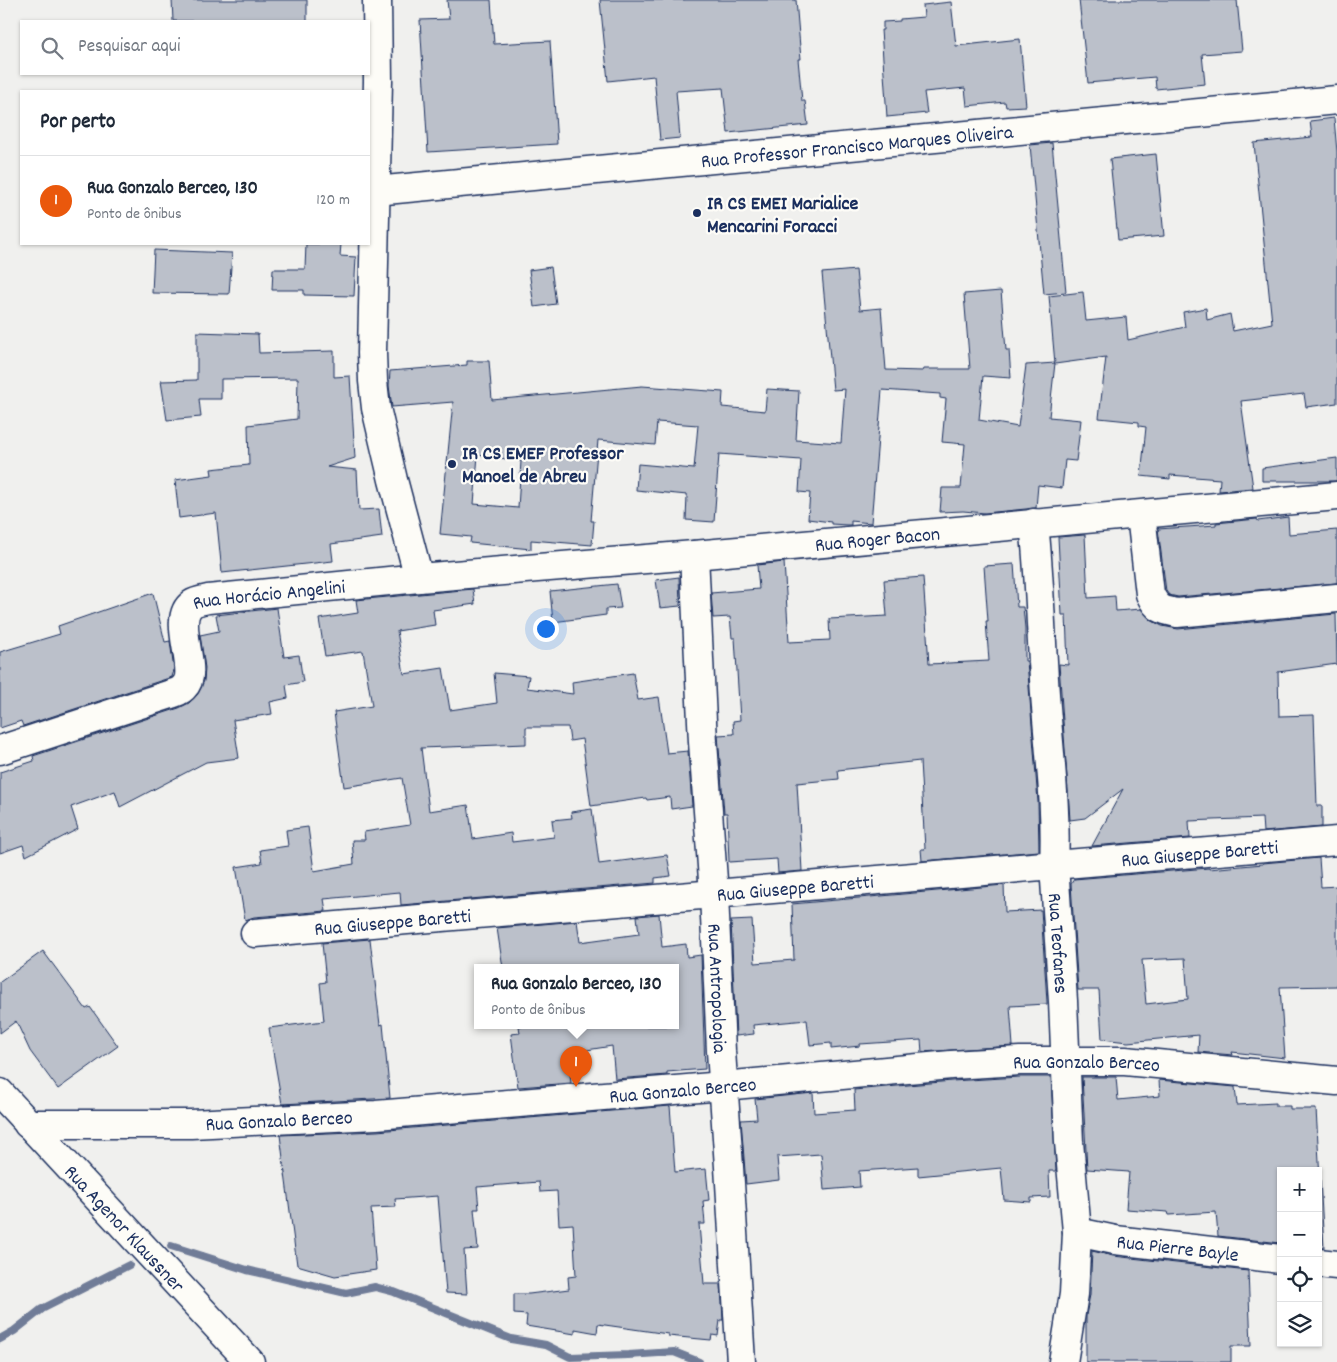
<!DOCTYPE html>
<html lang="pt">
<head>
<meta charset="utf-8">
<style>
  body { margin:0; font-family:Dekko,sans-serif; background:#f6f6f7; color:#1f2937 }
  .controls { position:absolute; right:15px; bottom:15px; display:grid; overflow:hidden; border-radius:0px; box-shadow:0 1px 4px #0004 }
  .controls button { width:45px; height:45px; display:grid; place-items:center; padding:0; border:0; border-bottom:1px solid #e0e1e3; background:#fff; color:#1f2937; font:25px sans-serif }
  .you { position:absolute; left:545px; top:628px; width:18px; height:18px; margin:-12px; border:4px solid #fff; border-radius:50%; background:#1a73e8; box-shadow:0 0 0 8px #1a73e833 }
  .badge { display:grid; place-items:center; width:32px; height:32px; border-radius:50%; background:#ea580c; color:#fff; font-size:16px; font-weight:700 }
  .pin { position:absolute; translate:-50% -41px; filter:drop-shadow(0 1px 2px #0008) }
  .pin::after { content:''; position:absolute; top:26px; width:18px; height:15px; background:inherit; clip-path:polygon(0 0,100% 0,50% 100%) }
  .popup { position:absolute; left:474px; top:964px; width:205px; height:65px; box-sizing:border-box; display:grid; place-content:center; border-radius:0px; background:#fff; filter:drop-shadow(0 1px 4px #0005); font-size:16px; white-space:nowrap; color:#747a83 }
  .popup b { font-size:19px; color:#1f2937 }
  .popup::after { content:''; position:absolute; left:50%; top:100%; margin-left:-10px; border:10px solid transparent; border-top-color:#fff }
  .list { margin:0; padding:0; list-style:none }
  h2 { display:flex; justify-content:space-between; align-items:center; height:65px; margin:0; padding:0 20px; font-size:21px }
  h2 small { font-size:16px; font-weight:400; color:#747a83 }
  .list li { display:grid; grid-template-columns:32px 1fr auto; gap:15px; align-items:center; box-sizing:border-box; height:90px; padding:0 20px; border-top:1px solid #e0e1e3 }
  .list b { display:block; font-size:19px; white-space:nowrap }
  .list p { margin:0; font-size:16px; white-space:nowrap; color:#747a83 }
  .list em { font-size:16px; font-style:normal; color:#747a83 }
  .icon { flex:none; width:28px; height:28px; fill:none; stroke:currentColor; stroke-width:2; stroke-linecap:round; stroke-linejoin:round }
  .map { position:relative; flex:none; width:1337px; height:1362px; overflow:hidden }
  .search { position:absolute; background:#fff; box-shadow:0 1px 4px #0004; left:20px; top:20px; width:350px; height:55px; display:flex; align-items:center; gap:12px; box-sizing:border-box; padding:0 18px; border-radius:0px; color:#747a83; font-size:19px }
  .panel { position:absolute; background:#fff; box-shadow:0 1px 4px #0004; left:20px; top:90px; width:350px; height:155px; border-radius:0px }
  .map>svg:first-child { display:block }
</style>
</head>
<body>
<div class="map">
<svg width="1337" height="1362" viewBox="0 0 1337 1362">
  <rect width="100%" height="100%" fill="#f0f0ee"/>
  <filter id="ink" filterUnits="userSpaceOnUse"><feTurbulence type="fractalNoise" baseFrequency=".02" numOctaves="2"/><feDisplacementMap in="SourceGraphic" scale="10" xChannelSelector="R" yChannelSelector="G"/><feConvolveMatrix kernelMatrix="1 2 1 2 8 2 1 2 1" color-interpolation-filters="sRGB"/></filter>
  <g filter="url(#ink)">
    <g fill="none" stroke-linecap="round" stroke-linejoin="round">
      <!-- stream -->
      <path stroke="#6f7b97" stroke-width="8" d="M 171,1246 L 247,1270 L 346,1293 L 375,1287 L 394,1292 L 511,1339 L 546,1345 L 570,1357 L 628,1355 L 674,1352 L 699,1362
        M 0,1339 L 14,1331 L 42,1309 L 129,1265"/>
    </g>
    <!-- building -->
    <path fill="#bbc0ca" stroke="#1b2f5e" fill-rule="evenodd" d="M 172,0 L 307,0 L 307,21 L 173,21 Z
      M 447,0 L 491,0 L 494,44 L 550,41 L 557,144 L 428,152 L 420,20 L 449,19 Z
      M 600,0 L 796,0 L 801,59 L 798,59 L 802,101 L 805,101 L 808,125 L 728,133 L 723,88 L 676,91 L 680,138 L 660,140 L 654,76 L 608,81 Z
      M 1079,0 L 1237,0 L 1242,51 L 1202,54 L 1205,84 L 1156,89 L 1155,77 L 1088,83 Z
      M 951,2 L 956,46 L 1020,39 L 1026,106 L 1006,107 L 1005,102 L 967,106 L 965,88 L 924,92 L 927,113 L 887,117 L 881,30 L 883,30 L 883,22 L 900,21 L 900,19 L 924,17 L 923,5 Z
      M 1334,118 L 1337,152 L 1337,403 L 1306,407 L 1304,394 L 1241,401 L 1253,488 L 1219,491 L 1220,479 L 1170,475 L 1170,479 L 1141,476 L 1146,427 L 1139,426 L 1139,422 L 1099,418 L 1106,357 L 1055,364 L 1049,296 L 1083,292 L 1086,321 L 1126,317 L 1128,340 L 1185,327 L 1183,312 L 1206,308 L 1207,320 L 1230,314 L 1233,331 L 1272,323 L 1254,143 L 1312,137 L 1310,121 Z
      M 1052,143 L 1066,292 L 1044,294 L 1030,145 Z
      M 1156,154 L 1164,236 L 1118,240 L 1110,159 Z
      M 306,244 L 341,244 L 340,256 L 356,257 L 354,296 L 304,295 L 304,290 L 272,290 L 273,269 L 305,269 Z
      M 154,250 L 232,253 L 229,294 L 152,293 Z
      M 551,267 L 556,304 L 534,307 L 529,270 Z
      M 856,270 L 860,310 L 881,308 L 886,370 L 923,371 L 924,369 L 970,369 L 964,294 L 1001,291 L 1006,350 L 1009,350 L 1011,378 L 983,376 L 979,420 L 1018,427 L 1026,365 L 1055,363 L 1049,417 L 1081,420 L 1076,461 L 1065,460 L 1062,488 L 1038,485 L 1036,508 L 985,513 L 963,511 L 940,512 L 942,488 L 961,488 L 965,444 L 942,442 L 946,399 L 940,398 L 940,394 L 882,390 L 871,523 L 851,521 L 851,525 L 847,525 L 831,524 L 831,522 L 808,519 L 810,493 L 799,492 L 801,460 L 719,454 L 714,522 L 686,520 L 687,495 L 636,490 L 638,464 L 694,469 L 698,425 L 657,422 L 655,445 L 598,440 L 591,521 L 594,521 L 592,545 L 531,540 L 531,549 L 470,543 L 471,537 L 440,534 L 453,402 L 392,407 L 389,386 L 390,371 L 467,365 L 467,361 L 489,361 L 492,400 L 642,386 L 723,392 L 722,407 L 765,411 L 767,389 L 799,391 L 796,440 L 841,443 L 845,389 L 833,390 L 822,273 ZM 478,455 L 521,461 L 518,508 L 474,504 Z
      M 197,332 L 258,334 L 259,353 L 334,351 L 334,377 L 350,376 L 355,458 L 327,467 L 357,470 L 359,510 L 379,509 L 382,537 L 331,544 L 333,561 L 222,573 L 216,513 L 179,518 L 175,480 L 212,475 L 211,469 L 249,465 L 248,425 L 297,419 L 298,378 L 221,379 L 221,399 L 199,399 L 201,417 L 167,420 L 161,381 L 197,380 Z
      M 1337,458 L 1337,481 L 1262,481 L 1262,468 Z
      M 1288,517 L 1289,534 L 1337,530 L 1337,583 L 1178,597 L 1169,595 L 1166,591 L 1158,529 L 1216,525 L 1216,523 L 1257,519 L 1258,521 Z
      M 1085,535 L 1088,598 L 1115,596 L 1116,611 L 1141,609 L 1151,620 L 1162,626 L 1178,629 L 1336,614 L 1337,664 L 1278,672 L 1279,716 L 1314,715 L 1317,806 L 1322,806 L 1322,827 L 1263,832 L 1262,818 L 1189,821 L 1190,838 L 1092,846 L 1123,789 L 1085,818 L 1070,820 L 1059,664 L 1068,665 L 1066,615 L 1062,615 L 1058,537 Z
      M 784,562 L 789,642 L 830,640 L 829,619 L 887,616 L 884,580 L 923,577 L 929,664 L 989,661 L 986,621 L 988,621 L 984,566 L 1014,564 L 1017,607 L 1023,607 L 1025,628 L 1025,661 L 1027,661 L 1038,802 L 1039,851 L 922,861 L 921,849 L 925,849 L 920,761 L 838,770 L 839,779 L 797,783 L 802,871 L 778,873 L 777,859 L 729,862 L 727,813 L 724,813 L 718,735 L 734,734 L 733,721 L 740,720 L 735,638 L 732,638 L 730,617 L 713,618 L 711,593 L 759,589 L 757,565 Z
      M 679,577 L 680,606 L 660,608 L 656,580 Z
      M 617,584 L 621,608 L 606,609 L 606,615 L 553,622 L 550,591 Z
      M 473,589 L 475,604 L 433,610 L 435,625 L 397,631 L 404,674 L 443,668 L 450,710 L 497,703 L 494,673 L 529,676 L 527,688 L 573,694 L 572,682 L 633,673 L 638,700 L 659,697 L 667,753 L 688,751 L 692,806 L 671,809 L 670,797 L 647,800 L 646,798 L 591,806 L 582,739 L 570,741 L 568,727 L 526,727 L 526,744 L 421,748 L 429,811 L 468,805 L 473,839 L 511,833 L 512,842 L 554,837 L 552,820 L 572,818 L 571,812 L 592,809 L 599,864 L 667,855 L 671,876 L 655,878 L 655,883 L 401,905 L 400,892 L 324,899 L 326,911 L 254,917 L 245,920 L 236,867 L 262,863 L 260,850 L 288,846 L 286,830 L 308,827 L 314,871 L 354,864 L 352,840 L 365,840 L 364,832 L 410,825 L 402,778 L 344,787 L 334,712 L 372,706 L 363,651 L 325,656 L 319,619 L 358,613 L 356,600 Z
      M 153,593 L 165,642 L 170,641 L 174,670 L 172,677 L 23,726 L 21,721 L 0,728 L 0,652 L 60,634 L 58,626 Z
      M 277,608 L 284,657 L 299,655 L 303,682 L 286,685 L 288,698 L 270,702 L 272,714 L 233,720 L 239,758 L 206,762 L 120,807 L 115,791 L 71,807 L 78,829 L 26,856 L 23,845 L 0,853 L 0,772 L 34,761 L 33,756 L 179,708 L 189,703 L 197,695 L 204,681 L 205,668 L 200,635 L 219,631 L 216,615 Z
      M 1319,858 L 1321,887 L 1337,886 L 1337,986 L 1280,987 L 1285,1058 L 1232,1052 L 1233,1055 L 1198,1052 L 1199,1035 L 1128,1042 L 1102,1039 L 1099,990 L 1078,990 L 1071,884 L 1074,879 L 1209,868 L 1209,869 L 1263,864 L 1263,863 ZM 1185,958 L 1188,999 L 1146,1004 L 1142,960 Z
      M 1004,885 L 1005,912 L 1041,910 L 1047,1002 L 1047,1004 L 1010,1006 L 1013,1046 L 922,1052 L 921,1040 L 860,1044 L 860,1046 L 831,1049 L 831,1043 L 810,1045 L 807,1020 L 753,1025 L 754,1034 L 736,1036 L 731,921 L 752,920 L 755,963 L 794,960 L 792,904 Z
      M 659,914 L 662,947 L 686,944 L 687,957 L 701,955 L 705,1069 L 667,1072 L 667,1075 L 615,1079 L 612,1046 L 568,1053 L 571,1083 L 518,1087 L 511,1034 L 520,1033 L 519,1026 L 675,1026 L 675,968 L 503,968 L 497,928 L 577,921 L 580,942 L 639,934 L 637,916 Z
      M 370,939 L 380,1025 L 383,1024 L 390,1098 L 282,1104 L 269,1028 L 324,1021 L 320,983 L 326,982 L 322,943 Z
      M 43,951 L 86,1009 L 90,1007 L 118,1046 L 58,1089 L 30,1051 L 16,1021 L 0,1033 L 0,982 Z
      M 1020,1077 L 1051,1077 L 1056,1171 L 1049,1171 L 1050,1197 L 1031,1198 L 1031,1202 L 1004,1200 L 1001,1168 L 918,1176 L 918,1167 L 859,1171 L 860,1187 L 824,1190 L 821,1154 L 777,1157 L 779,1180 L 746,1184 L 741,1120 L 757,1119 L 755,1099 L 813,1093 L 814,1113 L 855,1110 L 854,1090 L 952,1081 Z
      M 1082,1077 L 1116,1077 L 1118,1100 L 1160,1096 L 1159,1080 L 1235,1087 L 1237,1105 L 1276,1103 L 1276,1106 L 1290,1106 L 1290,1109 L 1316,1109 L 1324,1248 L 1318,1248 L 1318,1171 L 1281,1171 L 1281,1243 L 1218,1236 L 1216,1212 L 1169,1215 L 1168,1212 L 1126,1209 L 1129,1172 L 1087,1169 Z
      M 670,1106 L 675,1172 L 706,1169 L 709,1200 L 703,1201 L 705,1224 L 699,1224 L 704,1284 L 721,1284 L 723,1320 L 720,1320 L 718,1336 L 712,1335 L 711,1340 L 668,1336 L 668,1334 L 598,1324 L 597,1333 L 575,1329 L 575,1334 L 526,1326 L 527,1315 L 514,1314 L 514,1294 L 529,1294 L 569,1289 L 568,1277 L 576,1276 L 573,1224 L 559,1225 L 557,1191 L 540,1192 L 539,1182 L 477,1187 L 479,1209 L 474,1209 L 478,1249 L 464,1250 L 467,1294 L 446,1293 L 438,1196 L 395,1199 L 396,1207 L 371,1208 L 376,1270 L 335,1276 L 297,1265 L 280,1135 L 377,1131 Z
      M 1092,1251 L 1113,1256 L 1248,1271 L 1251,1346 L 1231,1346 L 1231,1362 L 1086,1362 L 1086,1315 L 1090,1295 Z"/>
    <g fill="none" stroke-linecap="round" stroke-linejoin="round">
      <defs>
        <g id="minor">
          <path d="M 377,0 L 378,81 L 372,353 L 373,381 L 376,408 L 393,480 L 419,578"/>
          <path id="s1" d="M 375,191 L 1337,100"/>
          <path d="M 1141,515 L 1150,594 C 1157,609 1162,610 1177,613 L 1337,598"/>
          <path id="s2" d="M 1034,523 C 1040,580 1041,637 1045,694 C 1049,751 1057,808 1054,865 L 1063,1001 L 1069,1142 L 1077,1232 L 1074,1294 L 1063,1362"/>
          <path id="s3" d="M 694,555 L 703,742 L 714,894 L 721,1051 L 729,1167 L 741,1362"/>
          <path id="s4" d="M 0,750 L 174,693 C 177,692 182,690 184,687 C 201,671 170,620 192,604 C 196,601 203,600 208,599 L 419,578 L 694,555 L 1337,496"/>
          <path id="s5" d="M 255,933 L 1337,841"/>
          <path id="s6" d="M 0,1093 L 250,1362"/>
          <path id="s7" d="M 28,1124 L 191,1124 L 376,1115 L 723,1086 L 951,1065 L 1020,1061 L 1125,1061 L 1337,1081"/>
          <path id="s8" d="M 1077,1232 L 1115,1240 L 1281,1259"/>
          <path d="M 1318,1263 L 1337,1265"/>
        </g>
      </defs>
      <!-- minor casing -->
      <use href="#minor" stroke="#1b2f5e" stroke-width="31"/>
      <!-- minor -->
      <use href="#minor" stroke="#fdfcf7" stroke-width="28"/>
    </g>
  </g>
  <!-- markers -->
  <g fill="#1b2f5e" stroke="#fdfcf7" stroke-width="2">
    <circle cx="697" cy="213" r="5"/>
    <circle cx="452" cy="464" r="5"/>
  </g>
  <g text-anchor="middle" stroke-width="4.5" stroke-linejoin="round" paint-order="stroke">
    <!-- street labels -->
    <g font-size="20" fill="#1b2f5e" stroke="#fdfcf7">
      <text dy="7" stroke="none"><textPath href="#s1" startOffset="484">Rua Professor Francisco Marques Oliveira</textPath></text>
      <text dy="7" stroke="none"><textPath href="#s4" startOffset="971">Rua Roger Bacon</textPath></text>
      <text dy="7" stroke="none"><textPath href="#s4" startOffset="360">Rua Horácio Angelini</textPath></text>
      <text dy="7" stroke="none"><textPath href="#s5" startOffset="948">Rua Giuseppe Baretti</textPath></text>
      <text dy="7" stroke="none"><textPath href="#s5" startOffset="542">Rua Giuseppe Baretti</textPath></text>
      <text dy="7" stroke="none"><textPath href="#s5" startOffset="138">Rua Giuseppe Baretti</textPath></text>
      <text dy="7" stroke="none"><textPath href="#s2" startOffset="421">Rua Teofanes</textPath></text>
      <text dy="7" stroke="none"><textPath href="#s3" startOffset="434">Rua Antropologia</textPath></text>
      <text dy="7" stroke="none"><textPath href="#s7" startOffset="1061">Rua Gonzalo Berceo</textPath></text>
      <text dy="7" stroke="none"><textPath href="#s7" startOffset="656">Rua Gonzalo Berceo</textPath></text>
      <text dy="7" stroke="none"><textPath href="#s7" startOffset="251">Rua Gonzalo Berceo</textPath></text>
      <text dy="7" stroke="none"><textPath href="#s6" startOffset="184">Rua Agenor Klaussner</textPath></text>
      <text dy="7" stroke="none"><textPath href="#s8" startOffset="102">Rua Pierre Bayle</textPath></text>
    </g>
    <!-- poi labels -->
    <g font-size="20" font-weight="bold" fill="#1b2f5e" stroke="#fdfcf7" text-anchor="start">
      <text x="707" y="209">IR CS EMEI Marialice<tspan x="707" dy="23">Mencarini Foracci</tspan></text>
      <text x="462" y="459">IR CS EMEF Professor<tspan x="462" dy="23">Manoel de Abreu</tspan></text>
    </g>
  </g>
</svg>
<div class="controls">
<button>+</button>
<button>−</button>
<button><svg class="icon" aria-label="locate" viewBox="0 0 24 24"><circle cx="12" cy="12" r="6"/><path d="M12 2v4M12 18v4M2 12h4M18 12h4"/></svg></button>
<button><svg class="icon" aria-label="layers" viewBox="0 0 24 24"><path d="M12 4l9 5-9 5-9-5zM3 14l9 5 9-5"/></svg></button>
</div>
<div class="you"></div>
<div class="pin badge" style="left:576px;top:1087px">1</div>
<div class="popup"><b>Rua Gonzalo Berceo, 130</b>Ponto de ônibus</div>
<div class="search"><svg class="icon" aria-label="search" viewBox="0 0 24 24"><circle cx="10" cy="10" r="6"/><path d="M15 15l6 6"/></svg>Pesquisar aqui</div>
<section class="panel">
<h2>Por perto<small></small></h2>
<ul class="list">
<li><span class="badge">1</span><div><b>Rua Gonzalo Berceo, 130</b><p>Ponto de ônibus</p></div><em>120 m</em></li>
</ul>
</section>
</div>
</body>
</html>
